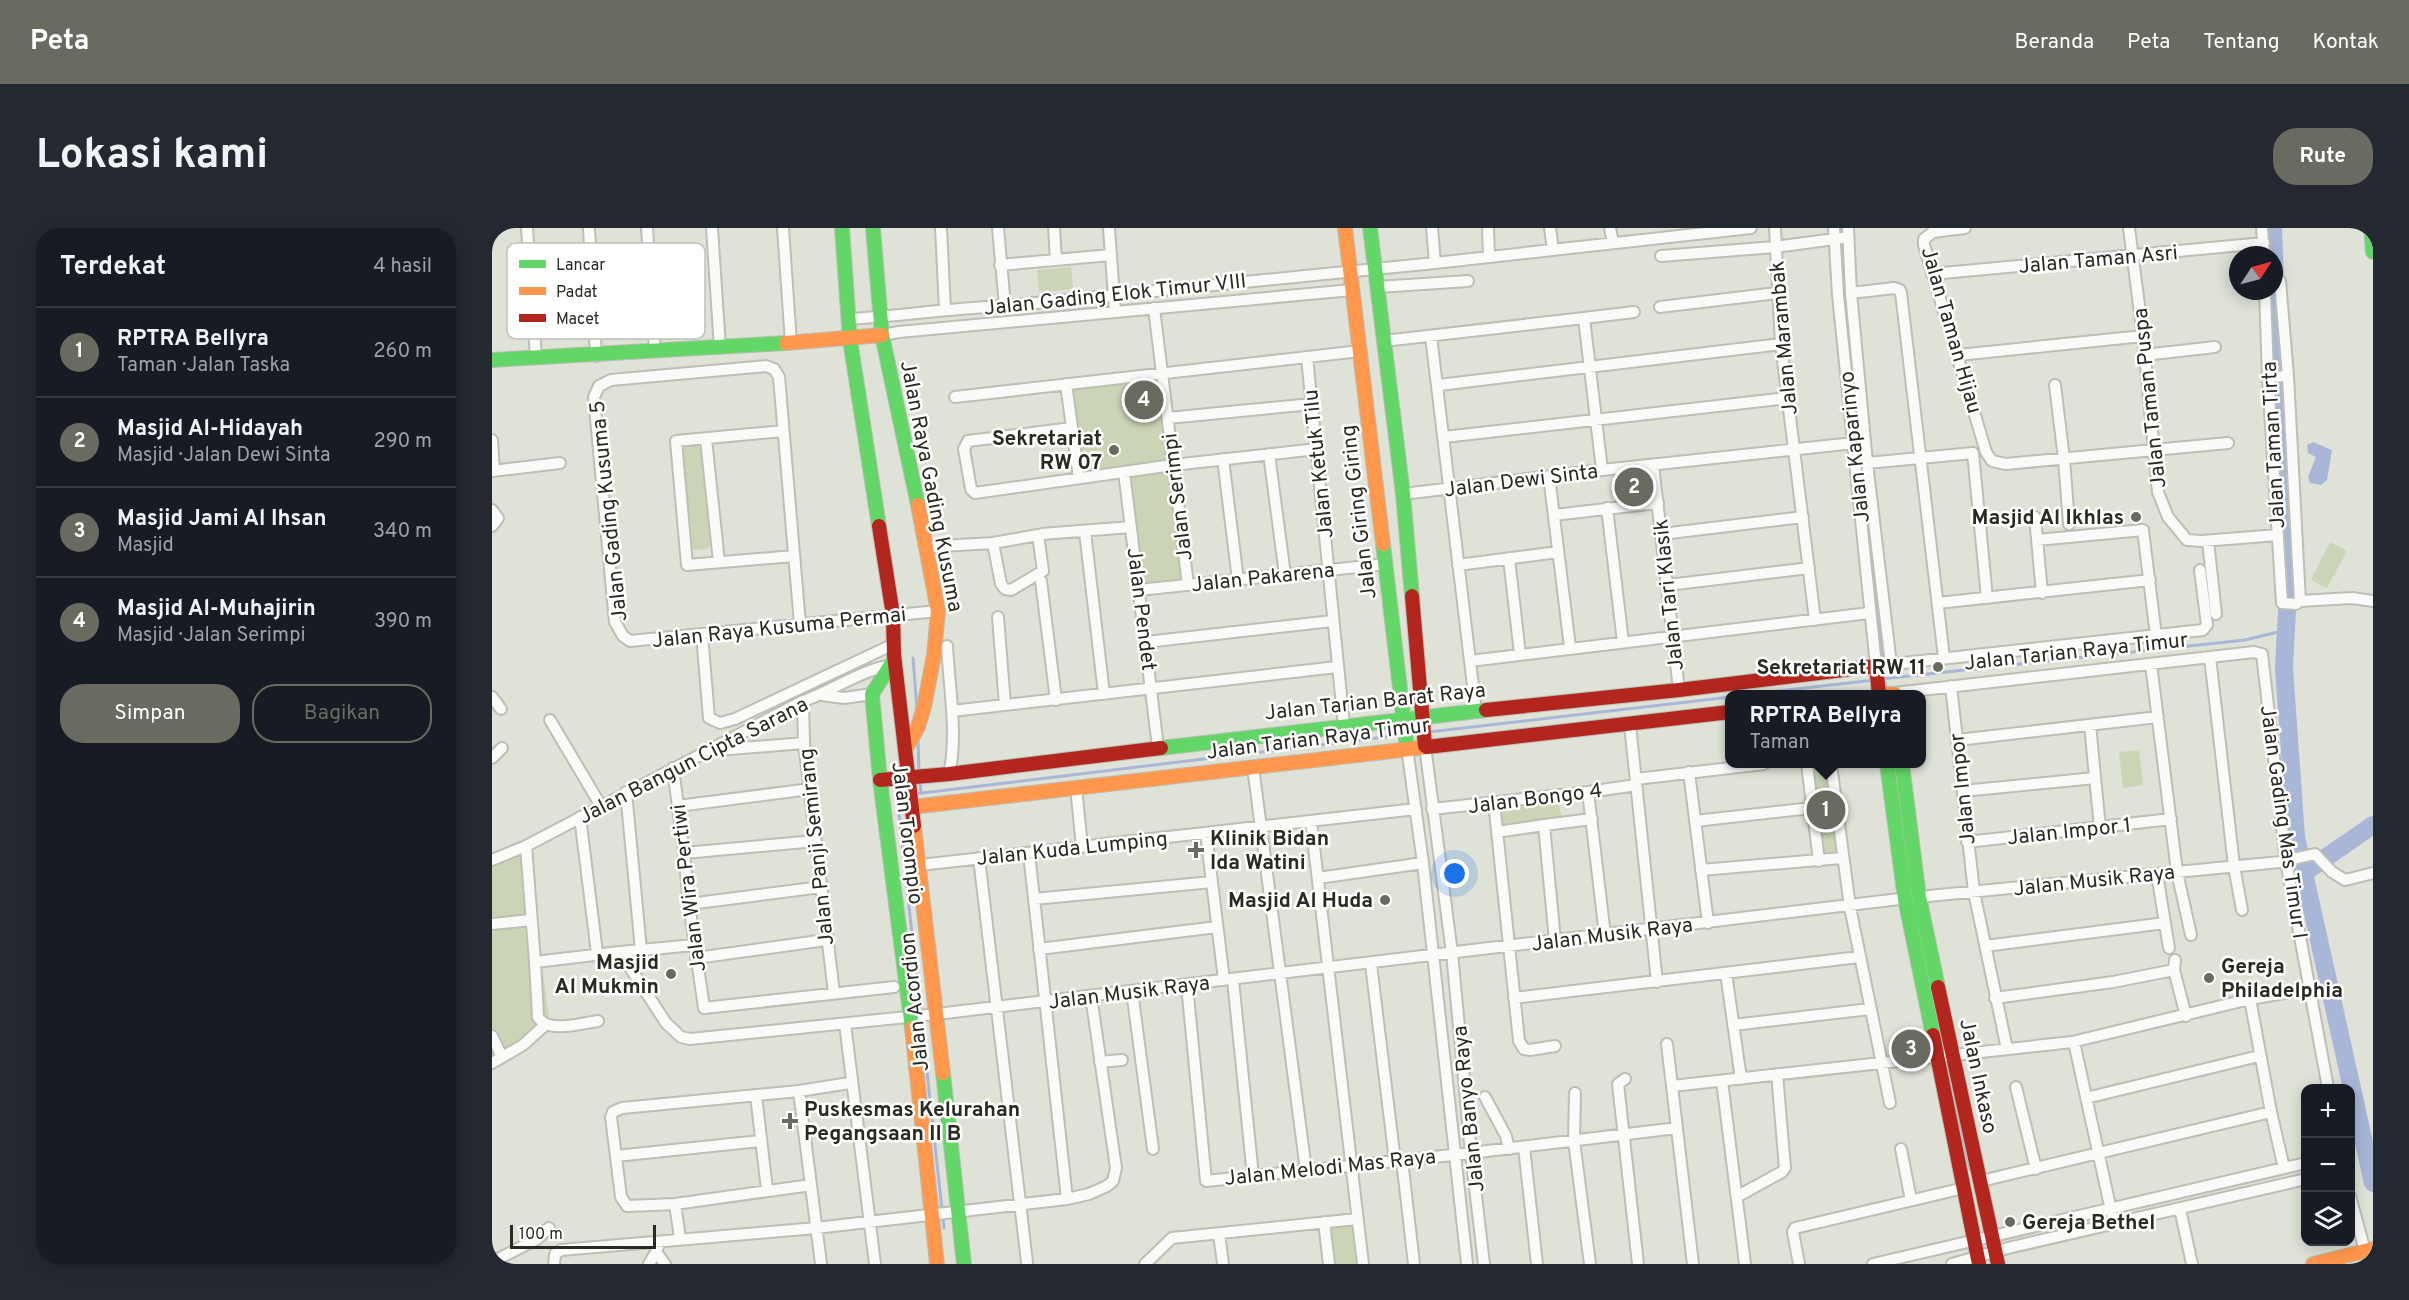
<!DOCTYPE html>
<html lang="id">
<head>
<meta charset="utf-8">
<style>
  body { margin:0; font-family:Overpass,sans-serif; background:#242831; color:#f1f3f6 }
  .controls { position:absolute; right:18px; bottom:18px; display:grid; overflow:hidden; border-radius:12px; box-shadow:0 3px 15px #0003 }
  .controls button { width:54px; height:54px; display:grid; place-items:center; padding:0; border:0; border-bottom:2px solid #363941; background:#171b24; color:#f1f3f6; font:30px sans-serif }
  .compass { position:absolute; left:1737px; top:18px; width:54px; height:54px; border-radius:50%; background:#171b24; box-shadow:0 3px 15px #0003; rotate:54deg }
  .scale { position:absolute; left:18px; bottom:15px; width:146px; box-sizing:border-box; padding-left:6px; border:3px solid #292b22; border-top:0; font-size:16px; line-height:21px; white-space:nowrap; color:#292b22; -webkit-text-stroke:4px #fff; paint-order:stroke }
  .you { position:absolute; left:963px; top:646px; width:21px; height:21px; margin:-15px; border:4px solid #fff; border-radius:50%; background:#1a73e8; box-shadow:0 0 0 9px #1a73e833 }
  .badge { display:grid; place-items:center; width:39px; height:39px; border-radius:50%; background:#696b61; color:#fff; font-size:20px; font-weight:700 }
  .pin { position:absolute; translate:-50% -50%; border:3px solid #fff; box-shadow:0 2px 6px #0006 }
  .popup { position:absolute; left:1233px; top:462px; width:201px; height:78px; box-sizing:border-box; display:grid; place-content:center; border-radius:12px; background:#171b24; filter:drop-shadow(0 2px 4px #0005); font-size:20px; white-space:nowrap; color:#9ea1a6 }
  .popup b { font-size:22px; color:#f1f3f6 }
  .popup::after { content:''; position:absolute; left:50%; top:100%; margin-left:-12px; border:12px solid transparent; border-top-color:#171b24 }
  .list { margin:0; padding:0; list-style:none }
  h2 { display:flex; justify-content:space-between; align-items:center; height:78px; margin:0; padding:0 24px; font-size:26px }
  h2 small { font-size:20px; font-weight:400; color:#9ea1a6 }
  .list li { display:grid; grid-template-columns:39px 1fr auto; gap:18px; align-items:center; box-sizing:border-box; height:90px; padding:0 24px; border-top:2px solid #363941 }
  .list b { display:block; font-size:22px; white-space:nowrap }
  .list p { margin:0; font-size:20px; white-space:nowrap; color:#9ea1a6 }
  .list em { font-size:20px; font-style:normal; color:#9ea1a6 }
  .actions { display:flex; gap:12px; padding:18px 24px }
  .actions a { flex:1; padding:14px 0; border:2px solid #696b61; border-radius:24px; text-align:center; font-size:21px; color:#696b61 }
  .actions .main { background:#696b61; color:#fff }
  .icon { flex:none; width:33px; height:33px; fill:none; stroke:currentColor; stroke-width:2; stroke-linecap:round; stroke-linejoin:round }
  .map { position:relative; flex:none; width:1881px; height:1036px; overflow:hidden; border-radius:24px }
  header { display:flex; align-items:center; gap:36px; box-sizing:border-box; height:84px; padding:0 30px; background:#696b61; color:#fff }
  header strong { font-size:28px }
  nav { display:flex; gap:33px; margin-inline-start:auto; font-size:21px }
  .intro { display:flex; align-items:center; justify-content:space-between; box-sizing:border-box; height:144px; padding:0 36px }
  h1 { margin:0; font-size:42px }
  .button { padding:15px 27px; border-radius:24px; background:#696b61; color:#fff; font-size:21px; font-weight:700 }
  main { display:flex; gap:36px; padding:0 36px }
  aside { flex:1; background:#171b24; border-radius:24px; box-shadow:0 3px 15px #0003 }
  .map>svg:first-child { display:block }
</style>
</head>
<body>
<header>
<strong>Peta</strong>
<nav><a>Beranda</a><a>Peta</a><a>Tentang</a><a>Kontak</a></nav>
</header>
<div class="intro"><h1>Lokasi kami</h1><a class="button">Rute</a></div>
<main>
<aside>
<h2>Terdekat<small>4 hasil</small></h2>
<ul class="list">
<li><span class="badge">1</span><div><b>RPTRA Bellyra</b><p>Taman · Jalan Taska</p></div><em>260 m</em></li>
<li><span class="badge">2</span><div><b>Masjid Al-Hidayah</b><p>Masjid · Jalan Dewi Sinta</p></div><em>290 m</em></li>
<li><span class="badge">3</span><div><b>Masjid Jami Al Ihsan</b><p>Masjid</p></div><em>340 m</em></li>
<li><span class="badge">4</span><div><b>Masjid Al-Muhajirin</b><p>Masjid · Jalan Serimpi</p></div><em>390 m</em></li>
</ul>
<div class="actions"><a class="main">Simpan</a><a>Bagikan</a></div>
</aside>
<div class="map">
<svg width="1881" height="1036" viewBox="0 0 1881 1036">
  <rect width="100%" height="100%" fill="#dfe3d7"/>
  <!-- green -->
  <path fill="#cbd5b5" d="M 579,39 L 581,61 L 547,64 L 545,42 Z
    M 666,149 L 690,354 L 650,358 L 636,240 L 589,245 L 579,159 Z
    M 199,216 L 206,218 L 210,223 L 219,317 L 215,321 L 201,322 L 197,318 L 189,224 L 192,219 Z
    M 1838,314 L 1855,323 L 1835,360 L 1819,352 Z
    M 1647,522 L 1651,557 L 1631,560 L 1627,524 Z
    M 1319,536 L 1338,536 L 1347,628 L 1331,629 Z
    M 1065,566 L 1070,591 L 1006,601 L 1004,576 Z
    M 34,618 L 58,798 L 0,829 L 0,632 Z
    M 861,994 L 866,1036 L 839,1036 L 835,997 Z"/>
  <!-- water -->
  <path fill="#a8b6d8" d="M 1821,214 L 1840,222 L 1835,252 L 1829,257 L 1818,255 L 1816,249 L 1824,229 L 1816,225 L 1815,217 Z"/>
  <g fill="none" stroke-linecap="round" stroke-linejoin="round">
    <!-- stream -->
    <path stroke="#a8b6d8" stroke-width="3" d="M 1374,284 L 1390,431
      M 421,430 L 425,482
      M 1391,441 L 1394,461
      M 1389,451 L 1753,412 L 1794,402
      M 1259,466 L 1383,452
      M 937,504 L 1238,469
      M 426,510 L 427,545
      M 1403,536 L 1409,593
      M 428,552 L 429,565
      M 422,566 L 910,507
      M 415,567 L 405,568 L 452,1000
      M 1420,671 L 1432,726
      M 1445,785 L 1470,913 L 1479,943"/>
    <!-- river -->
    <path stroke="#a8b6d8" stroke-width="18" d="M 1781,0 L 1795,382 L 1792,440 L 1804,609 L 1881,955
      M 1813,644 L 1881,597"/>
    <defs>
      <path id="street" d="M 35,0 L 44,130
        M 97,0 L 104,128
        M 155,0 L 163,123
        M 220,0 L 228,120
        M 291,0 L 299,115
        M 449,0 L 453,81
        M 506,0 L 513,78
        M 562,0 L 564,32
        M 617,0 L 623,83
        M 940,0 L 943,35
        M 996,0 L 997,29
        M 1058,0 L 1061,22
        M 1118,0 L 1121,15
        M 1283,0 L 1289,116 L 1323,392
        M 1342,0 L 1346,67 L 1384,438 L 1711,402 L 1715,397 L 1708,342
        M 1356,0 L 1359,65 L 1375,235 L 1399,436
        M 1473,0 L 1441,4 L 1432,11 L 1432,17 L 1494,224 L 1500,233 L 1514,236 L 1736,215
        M 1637,0 L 1651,108 L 1666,264 L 1676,289 L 1695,312 L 1710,313 L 1786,307
        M 1770,0 L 1772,27
        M 1169,28 L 1283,19 L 1350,10
        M 508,37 L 619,27
        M 1440,46 L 1772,15
        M 1788,53 L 1796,148
        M 886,59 L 976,53
        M 1773,63 L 1776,149 L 1790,375 L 1804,376 L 1808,373 L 1860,370 L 1881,373
        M 1359,65 L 1402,60 L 1408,62 L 1409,65 L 1452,430
        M 1168,79 L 1285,65
        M 662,80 L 696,357
        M 1092,90 L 1142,84
        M 357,91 C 409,88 460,80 513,78 L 943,35 L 1259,0
        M 390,107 L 407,104 L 860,62
        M 939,108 L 984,483
        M 892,113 L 1092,90 L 1110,242
        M 1466,127 L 1651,108
        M 1652,127 L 1723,119
        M 815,129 L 852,497
        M 1776,149 L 1796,148 L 1808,373
        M 574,156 L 587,250
        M 947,157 L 1289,116
        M 1563,157 L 1572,231 L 1577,296
        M 463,169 L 868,123
        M 676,190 L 820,176
        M 580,200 L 476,213 L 472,221 L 479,261 L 483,265 L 681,237 L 825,221
        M 291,203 L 184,213 L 195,337 L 302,328
        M 952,209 L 1296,170
        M 214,211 L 227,334
        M 0,212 L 2,243
        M 777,226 L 793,347
        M 731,231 L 746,352
        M 1375,235 L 1481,225 L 1495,370
        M 1161,237 L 1187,462
        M 0,243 L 68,235
        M 632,244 L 666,519
        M 1057,248 L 1078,419
        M 911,266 L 1110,242 L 1362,215
        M 1115,280 L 1131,414
        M 0,282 L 6,290 L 0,298
        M 1062,287 L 1166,275
        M 1543,289 L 1550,365
        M 593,304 L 612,466
        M 550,306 L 639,299
        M 1170,306 L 1311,289
        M 1545,312 L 1651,302 L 1664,408
        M 1716,313 L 1724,386
        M 433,319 L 501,315 L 546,307 L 551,343 L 519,362 L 513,361 L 509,356 L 501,315
        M 1017,331 L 1028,426
        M 966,337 L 1066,324
        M 549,353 L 564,472
        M 1176,357 L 1317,340
        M 647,362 L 894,336
        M 1446,375 L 1658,352
        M 506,389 L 513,477
        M 308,396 L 287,149 L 282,141 L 274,138 L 119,152 L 107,158 L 102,169 L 123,394 L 131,408 L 138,413 L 446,383
        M 210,406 L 217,490 L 228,495 L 243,491 L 402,416
        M 654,414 L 840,393
        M 455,418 C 457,457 466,508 457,546
        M 1718,429 L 1742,638 L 1750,682
        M 978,433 L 1377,385
        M 1659,436 L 1685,644 L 1699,707
        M 1459,458 L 1482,664 L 1515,821
        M 1403,465 L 1762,424 L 1770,426 L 1794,633 L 1836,860
        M 330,467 L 352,470 L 380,466
        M 0,469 L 9,481
        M 311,473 L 312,515 L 342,765
        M 460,483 L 845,439
        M 58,492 L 109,578
        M 1138,497 L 1165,754
        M 1598,497 L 1608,600
        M 1465,512 L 1666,489
        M 933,518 L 960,725 L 979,925 L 992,1036
        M 915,520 L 931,635 L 975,1036
        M 226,522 L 312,515
        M 0,530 L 10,520
        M 1315,536 L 1327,633
        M 1339,536 L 1358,679 L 1398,875
        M 761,539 L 814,942
        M 181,540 L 192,625 L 197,676 L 212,780 L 402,759
        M 1197,544 L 1216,695
        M 1144,551 L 1272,536
        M 584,559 L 590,619
        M 1471,563 L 1603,550
        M 134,564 L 149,722
        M 1096,564 L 1113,707
        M 1002,574 L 1027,813 L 1032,821 L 1038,822 L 1063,818
        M 186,578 L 318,561
        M 940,581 L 1096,564 L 1144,557
        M 88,589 L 105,725
        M 819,593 L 871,1036
        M 1203,593 L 1320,580
        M 1005,604 L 1052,597
        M 714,605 L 732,752
        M 1475,614 L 1679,591
        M 34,618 L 43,734 L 128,724 L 174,795 L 189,809 L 198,811 L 445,786 L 1416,670 L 1788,634 L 1823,626 L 1840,644 L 1853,652 L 1881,645
        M 192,625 L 323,613
        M 537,625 L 575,971
        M 487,630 L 535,1034
        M 0,632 L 34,618 L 311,473 C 334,466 380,436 401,438
        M 428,637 L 924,581
        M 1209,642 L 1350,630
        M 1665,646 L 1677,720
        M 826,650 L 931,635
        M 542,671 L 720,654
        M 197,676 L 329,659
        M 0,696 L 39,692
        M 1063,713 L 1052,597 L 1100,591
        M 1493,718 L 1673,695
        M 547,721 L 725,699
        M 128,724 L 202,717
        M 204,730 L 334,712
        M 1683,732 L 1682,742 L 1694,788
        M 43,734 L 46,789 C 56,806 90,795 106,793
        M 879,736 L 903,933
        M 1234,745 L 1249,851
        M 741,752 L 761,948
        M 695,757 L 714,953 L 979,925 L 1185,900
        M 640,763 L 661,921
        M 1022,770 L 1367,729
        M 1503,770 L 1621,754 L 1682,742
        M 1758,771 L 1779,884 L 1792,940
        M 353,796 L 383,1036
        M 1241,797 L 1378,781
        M 0,808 L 10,829
        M 1582,814 L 1622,996
        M 1175,816 L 1201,1036
        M 608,834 L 630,832
        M 0,835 L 31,817 L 53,797
        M 1133,851 L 1126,856 L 1146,1036
        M 1230,853 L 1253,1036
        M 1180,858 L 1580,814 L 1758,771 L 1816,761
        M 1524,859 L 1544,941
        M 307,863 L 329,1036
        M 1083,865 L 1082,913 L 1098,1036
        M 264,867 L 275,962
        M 993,869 L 1014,908 L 1017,921
        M 1594,870 L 1767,828
        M 1032,919 L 1045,1036
        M 1409,921 L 1419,972
        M 124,928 L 268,913
        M 910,932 L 922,1036
        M 1489,953 L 1779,884
        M 319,957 L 183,976 L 135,978 L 129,969 L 119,889 L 121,884 L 130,880 L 307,863 L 358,855
        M 1246,968 L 1290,944 L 1293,940 L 1285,846
        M 1858,968 L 1873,1023
        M 183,976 L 188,1010
        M 1688,981 L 1700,1036
        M 832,994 L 837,1036
        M 727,1006 L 731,1036
        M 168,1014 L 164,1024 L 173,1036
        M 0,1034 L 45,1011 L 57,1000
        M 62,1036 L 63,1026 L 69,1022 L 324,1000 L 575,971 L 597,966 L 615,958 L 621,953 L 624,940 L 599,768
        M 157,1036 L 164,1024
        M 653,1036 L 680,1010 L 865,991
        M 1307,1036 L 1301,1004 L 1303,1000 L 1472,960
        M 1381,1036 L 1814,935
        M 1460,1036 L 1516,1020 L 1814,951"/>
      <path id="fast" d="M 350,0 L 358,112 L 387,298
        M 381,0 L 390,107 L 426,277
        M 878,0 L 911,266 L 920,368
        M 1879,0 L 1881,24
        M 0,132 L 294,115
        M 891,316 L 915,520
        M 402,432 L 380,466 L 388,552 L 420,800
        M 669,520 L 994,482
        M 1395,536 L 1413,671 L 1441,807
        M 1410,536 L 1427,669 L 1446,759
        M 451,845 L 472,1036"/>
      <path id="slow" d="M 853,0 L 891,316
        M 294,115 L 390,107
        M 1388,466 L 1403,466
        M 414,520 L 426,499 L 432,479 L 442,427 L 446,383 L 426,277
        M 420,579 L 935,519
        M 422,598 L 451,845
        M 420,800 L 445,1036
        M 1821,1036 L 1881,1021"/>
      <path id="jam" d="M 387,298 L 401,387 L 402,427 L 422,598
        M 920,368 L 933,518
        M 994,482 L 1187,462 L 1384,438 L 1387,466
        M 935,519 L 1238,484
        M 388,552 L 457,546 L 669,520
        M 1446,759 L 1506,1036
        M 1441,807 L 1487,1036"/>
    </defs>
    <!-- street casing -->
    <use href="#street" stroke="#bbbfb4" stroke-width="14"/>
    <!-- fast casing -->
    <use href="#fast" stroke="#bbbfb4" stroke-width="16"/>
    <!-- slow casing -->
    <use href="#slow" stroke="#bbbfb4" stroke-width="16"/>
    <!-- jam casing -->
    <use href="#jam" stroke="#bbbfb4" stroke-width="16"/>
    <!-- street -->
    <use href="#street" stroke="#fafbf9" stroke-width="10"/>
    <!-- fast -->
    <use href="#fast" stroke="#63d668" stroke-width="14"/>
    <!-- slow -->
    <use href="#slow" stroke="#ff974d" stroke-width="14"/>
    <!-- jam -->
    <use href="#jam" stroke="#b3261e" stroke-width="14"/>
  </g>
  <!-- markers -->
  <g fill="#696b61" stroke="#fff" stroke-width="2">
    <circle cx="622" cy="222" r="6"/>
    <circle cx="1644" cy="289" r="6"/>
    <circle cx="1446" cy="439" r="6"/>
    <path d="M701 613h6v6h6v6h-6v6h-6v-6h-6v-6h6z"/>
    <circle cx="893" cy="672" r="6"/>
    <circle cx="179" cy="746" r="6"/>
    <circle cx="1717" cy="750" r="6"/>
    <path d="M295 884h6v6h6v6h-6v6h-6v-6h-6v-6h6z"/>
    <circle cx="1518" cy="994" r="6"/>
  </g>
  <g text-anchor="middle" stroke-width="5" stroke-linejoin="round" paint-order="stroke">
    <!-- street labels -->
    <g font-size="21" fill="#292b22" stroke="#fff">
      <text transform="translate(1606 31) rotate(-5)" y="7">Jalan Taman Asri</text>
      <text transform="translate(623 66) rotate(-6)" y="7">Jalan Gading Elok Timur VIII</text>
      <text transform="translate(1460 102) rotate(74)" y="7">Jalan Taman Hijau</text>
      <text transform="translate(1291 110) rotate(-95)" y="7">Jalan Marambak</text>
      <text transform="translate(1657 170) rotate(-96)" y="7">Jalan Taman Puspa</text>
      <text transform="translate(1781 217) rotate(-93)" y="7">Jalan Taman Tirta</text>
      <text transform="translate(1362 219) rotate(-96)" y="7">Jalan Kaparinyo</text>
      <text transform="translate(826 236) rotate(-96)" y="7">Jalan Ketuk Tilu</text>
      <text transform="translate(1029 252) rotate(-7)" y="7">Jalan Dewi Sinta</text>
      <text transform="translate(440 258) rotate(79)" y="7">Jalan Raya Gading Kusuma</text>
      <text transform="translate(685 269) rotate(-97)" y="7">Jalan Serimpi</text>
      <text transform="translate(116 283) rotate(-96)" y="7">Jalan Gading Kusuma 5</text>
      <text transform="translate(866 284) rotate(-97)" y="7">Jalan Giring Giring</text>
      <text transform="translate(771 349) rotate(-6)" y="7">Jalan Pakarena</text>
      <text transform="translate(1176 367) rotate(-96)" y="7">Jalan Tari Klasik</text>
      <text transform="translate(650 381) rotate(83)" y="7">Jalan Pendet</text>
      <text transform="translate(287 399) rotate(-6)" y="7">Jalan Raya Kusuma Permai</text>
      <text transform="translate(1584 423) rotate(-6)" y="7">Jalan Tarian Raya Timur</text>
      <text transform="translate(883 473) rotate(-6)" y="7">Jalan Tarian Barat Raya</text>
      <text transform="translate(826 510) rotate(-7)" y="7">Jalan Tarian Raya Timur</text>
      <text transform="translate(201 532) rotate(-27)" y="7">Jalan Bangun Cipta Sarana</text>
      <text transform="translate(1470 561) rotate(-96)" y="7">Jalan Impor</text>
      <text transform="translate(1043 570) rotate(-7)" y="7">Jalan Bongo 4</text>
      <text transform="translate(1792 594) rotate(82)" y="7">Jalan Gading Mas Timur I</text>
      <text transform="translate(1577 603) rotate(-6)" y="7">Jalan Impor 1</text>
      <text transform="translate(416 605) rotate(83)" y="7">Jalan Torompio</text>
      <text transform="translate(324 619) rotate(-96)" y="7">Jalan Panji Semirang</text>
      <text transform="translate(580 620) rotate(-6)" y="7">Jalan Kuda Lumping</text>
      <text transform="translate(1602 652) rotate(-6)" y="7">Jalan Musik Raya</text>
      <text transform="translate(196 660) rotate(-97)" y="7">Jalan Wira Pertiwi</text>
      <text transform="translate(1120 706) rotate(-7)" y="7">Jalan Musik Raya</text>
      <text transform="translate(637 764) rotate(-7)" y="7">Jalan Musik Raya</text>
      <text transform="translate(422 774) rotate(-96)" y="7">Jalan Acordion</text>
      <text transform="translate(1487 848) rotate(78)" y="7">Jalan Inkaso</text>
      <text transform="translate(976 881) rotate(-96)" y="7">Jalan Banyo Raya</text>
      <text transform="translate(838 939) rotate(-6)" y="7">Jalan Melodi Mas Raya</text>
    </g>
    <!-- poi labels -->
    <g font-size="21" font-weight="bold" fill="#292b22" stroke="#fff" text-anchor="end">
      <text x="610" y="217">Sekretariat<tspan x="610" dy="24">RW 07</tspan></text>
      <text x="1632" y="296">Masjid Al Ikhlas</text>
      <text x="1434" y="446">Sekretariat RW 11</text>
      <text x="718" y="617" text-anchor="start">Klinik Bidan<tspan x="718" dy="24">Ida Watini</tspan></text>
      <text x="881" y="679">Masjid Al Huda</text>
      <text x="167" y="741">Masjid<tspan x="167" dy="24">Al Mukmin</tspan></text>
      <text x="1729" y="745" text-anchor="start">Gereja<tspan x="1729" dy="24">Philadelphia</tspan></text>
      <text x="312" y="888" text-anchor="start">Puskesmas Kelurahan<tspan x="312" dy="24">Pegangsaan II B</tspan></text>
      <text x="1530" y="1001" text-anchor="start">Gereja Bethel</text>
    </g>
  </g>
  <!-- legend -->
  <rect x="15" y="15" width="198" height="96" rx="9" fill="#fff" stroke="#bfbfbd" stroke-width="1.5"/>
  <rect x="27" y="32" width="27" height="8" fill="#63d668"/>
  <rect x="27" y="59" width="27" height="8" fill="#ff974d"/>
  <rect x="27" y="86" width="27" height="8" fill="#b3261e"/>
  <g font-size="16" fill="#292b22">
    <text x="64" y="42">Lancar</text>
    <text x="64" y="69">Padat</text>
    <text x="64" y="96">Macet</text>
  </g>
</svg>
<div class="controls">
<button>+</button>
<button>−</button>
<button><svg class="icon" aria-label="layers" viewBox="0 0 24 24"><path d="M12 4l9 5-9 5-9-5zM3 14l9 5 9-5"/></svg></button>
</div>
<svg class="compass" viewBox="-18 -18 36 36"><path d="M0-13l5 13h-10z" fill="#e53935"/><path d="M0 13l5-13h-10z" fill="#9ea1a6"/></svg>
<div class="scale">100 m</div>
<div class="you"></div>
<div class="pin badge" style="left:1334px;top:582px">1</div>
<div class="popup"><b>RPTRA Bellyra</b>Taman</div>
<div class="pin badge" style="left:1142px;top:259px">2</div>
<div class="pin badge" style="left:1419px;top:821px">3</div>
<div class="pin badge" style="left:652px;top:172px">4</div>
</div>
</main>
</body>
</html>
